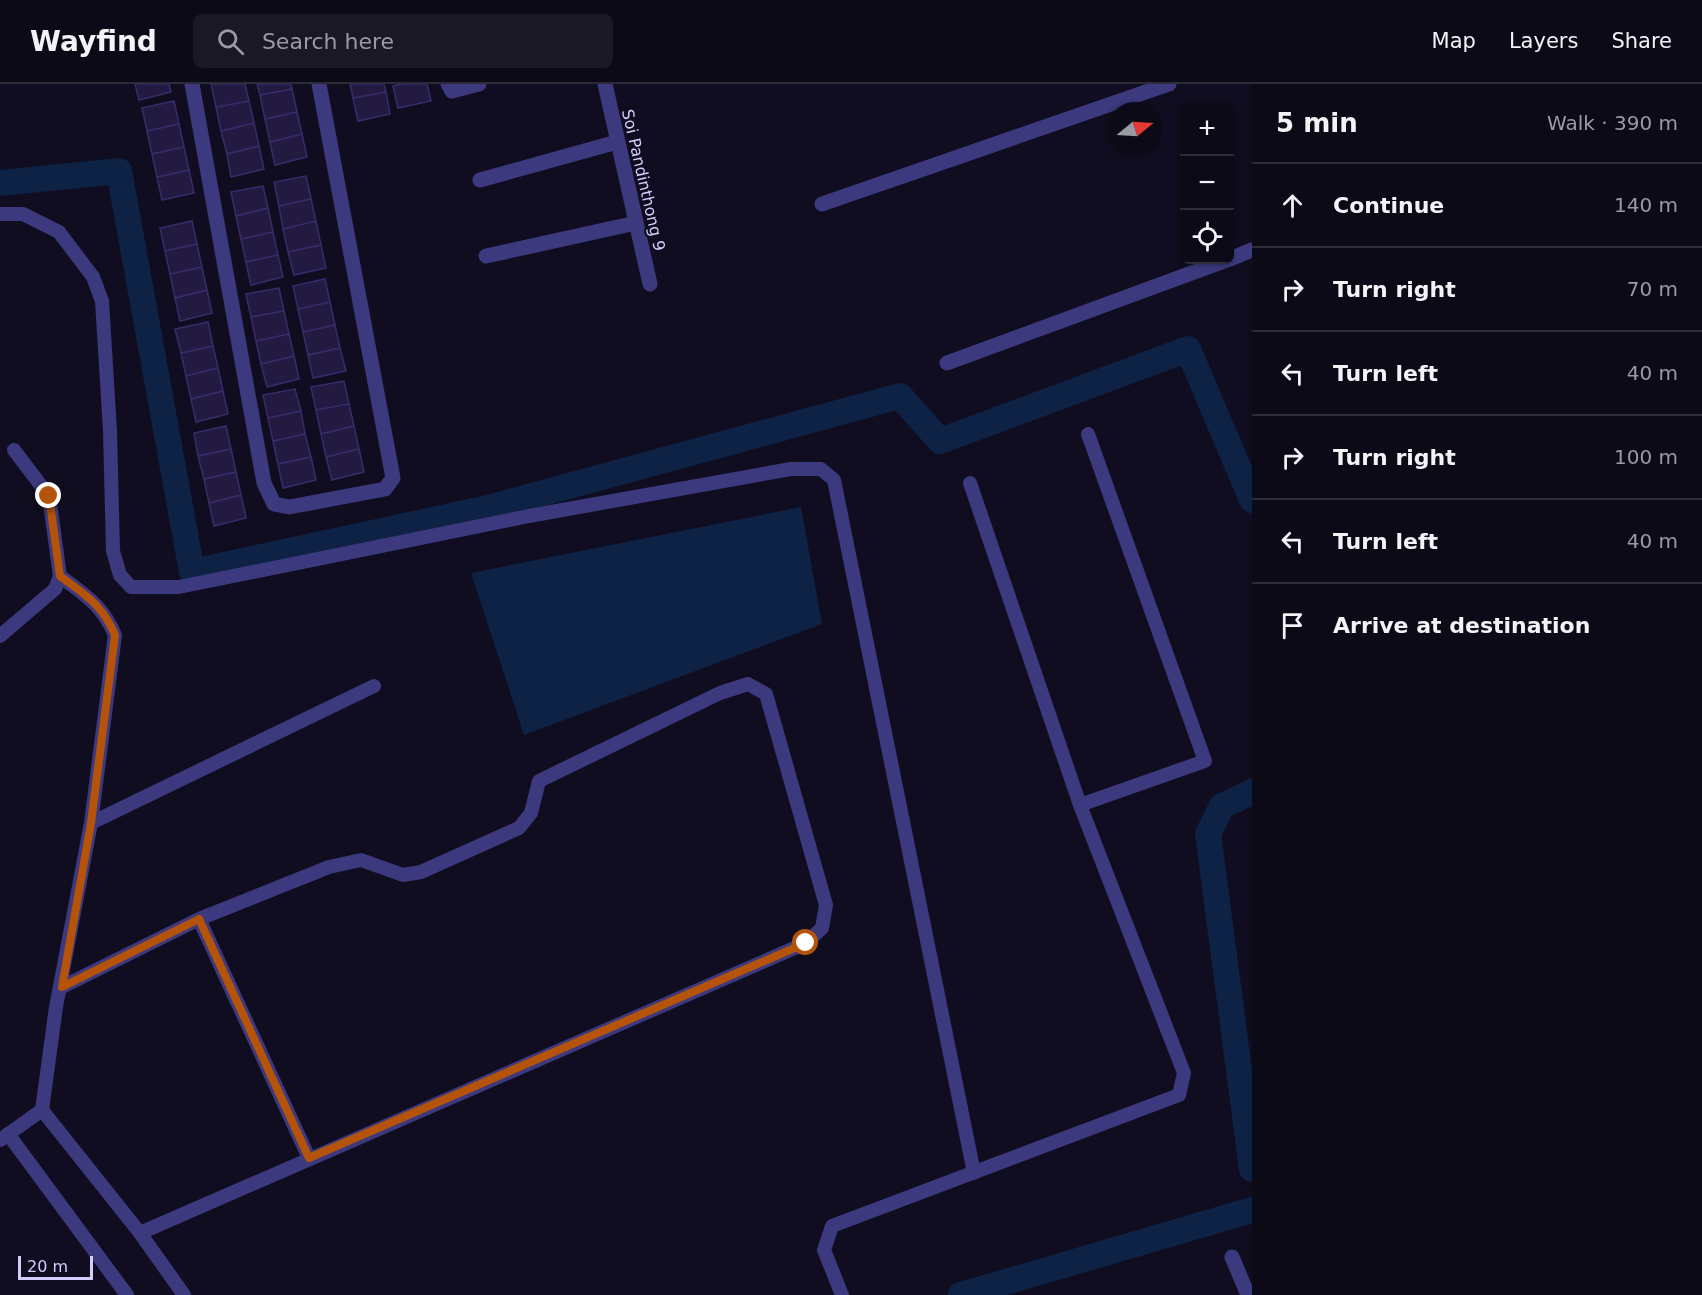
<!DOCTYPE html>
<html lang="en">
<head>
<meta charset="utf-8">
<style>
  body { margin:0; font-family:"DejaVu Sans",sans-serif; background:#1b1825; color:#f1f3f6 }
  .controls { position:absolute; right:18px; top:18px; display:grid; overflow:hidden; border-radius:9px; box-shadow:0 2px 4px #0004 }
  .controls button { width:54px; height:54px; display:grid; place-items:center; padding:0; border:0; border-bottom:2px solid #2d2b37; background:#0d0a18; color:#f1f3f6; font:30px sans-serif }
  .compass { position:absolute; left:1108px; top:18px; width:54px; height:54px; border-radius:50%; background:#0d0a18; box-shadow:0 2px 4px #0004; rotate:72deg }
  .scale { position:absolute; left:18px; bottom:15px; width:75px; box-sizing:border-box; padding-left:6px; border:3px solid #d3cdfe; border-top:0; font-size:16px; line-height:21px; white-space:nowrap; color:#d3cdfe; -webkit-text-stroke:4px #110d20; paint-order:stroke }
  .stop { position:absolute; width:18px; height:18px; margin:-14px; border:4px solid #b45309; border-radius:50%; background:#fff }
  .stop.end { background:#b45309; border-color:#fff; box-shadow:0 2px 6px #0008 }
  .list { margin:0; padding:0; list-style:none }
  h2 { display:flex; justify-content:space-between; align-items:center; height:78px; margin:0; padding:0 24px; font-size:26px }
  h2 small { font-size:20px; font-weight:400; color:#9a9aa2 }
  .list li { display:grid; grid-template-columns:39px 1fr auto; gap:18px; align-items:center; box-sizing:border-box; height:84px; padding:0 24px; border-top:2px solid #2d2b37 }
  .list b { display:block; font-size:22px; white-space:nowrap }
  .list em { font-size:20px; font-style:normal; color:#9a9aa2 }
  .icon { flex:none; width:33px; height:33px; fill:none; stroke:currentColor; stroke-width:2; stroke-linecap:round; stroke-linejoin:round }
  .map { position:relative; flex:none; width:1252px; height:1211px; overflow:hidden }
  header { display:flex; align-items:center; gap:36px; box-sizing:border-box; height:84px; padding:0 30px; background:#0d0a18; border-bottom:2px solid #2d2b37 }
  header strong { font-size:28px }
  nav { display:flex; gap:33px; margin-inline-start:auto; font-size:21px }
  .search { width:420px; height:54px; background:#1b1825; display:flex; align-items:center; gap:15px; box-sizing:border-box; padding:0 21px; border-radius:9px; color:#9a9aa2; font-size:22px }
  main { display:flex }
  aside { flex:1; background:#0d0a18 }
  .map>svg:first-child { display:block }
</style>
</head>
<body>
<header>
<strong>Wayfind</strong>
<div class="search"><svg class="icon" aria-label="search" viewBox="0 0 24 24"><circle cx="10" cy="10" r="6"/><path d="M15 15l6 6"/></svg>Search here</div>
<nav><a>Map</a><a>Layers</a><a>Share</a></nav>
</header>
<main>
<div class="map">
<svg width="1252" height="1211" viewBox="0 0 1252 1211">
  <rect width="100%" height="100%" fill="#110d20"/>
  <!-- water -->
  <path fill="#0d2244" d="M 801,423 L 822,540 L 524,651 L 471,489 Z"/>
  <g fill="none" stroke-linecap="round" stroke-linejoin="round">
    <!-- canal -->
    <path stroke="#0d2244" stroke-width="26" d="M 0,99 L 119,87 L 192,488 L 488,424 L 900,312 L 940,357 L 1188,265 L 1252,416
      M 1252,708 L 1222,722 L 1208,750 L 1252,1085
      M 961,1211 L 1252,1126"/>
  </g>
  <!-- building -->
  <path fill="#221a41" stroke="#392c6c" stroke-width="1.5" d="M 135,0 L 169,0 L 171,8 L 139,16 Z
    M 211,0 L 245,0 L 249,17 L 216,23 Z
    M 257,0 L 291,0 L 292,5 L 260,11 Z
    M 350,0 L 384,0 L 386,8 L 353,14 Z
    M 401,0 L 427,0 L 431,17 L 398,24 L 393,2 Z
    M 292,5 L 297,28 L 265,35 L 260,11 Z
    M 386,8 L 390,30 L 358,37 L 353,14 Z
    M 174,17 L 179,40 L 147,47 L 142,24 Z
    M 249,17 L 254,39 L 221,47 L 216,23 Z
    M 297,28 L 302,50 L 270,58 L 265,35 Z
    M 254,39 L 259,62 L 227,70 L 221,47 Z
    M 179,40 L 184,63 L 152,70 L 147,47 Z
    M 302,50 L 307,73 L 275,81 L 270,58 Z
    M 259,62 L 264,85 L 231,93 L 227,70 Z
    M 184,63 L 189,86 L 157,93 L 152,70 Z
    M 189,86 L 194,109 L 162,116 L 157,93 Z
    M 306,92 L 311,115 L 279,122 L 274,98 Z
    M 263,102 L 268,124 L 236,132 L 231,108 Z
    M 311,115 L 316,137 L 283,145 L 279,122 Z
    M 268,124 L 273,148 L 241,155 L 236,132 Z
    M 192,137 L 197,160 L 165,167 L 160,144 Z
    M 316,137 L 321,161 L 288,168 L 283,145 Z
    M 273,148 L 278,171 L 246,178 L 241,155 Z
    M 197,160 L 202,183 L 170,190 L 165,167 Z
    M 321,161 L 326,184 L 294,191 L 288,168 Z
    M 278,171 L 283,193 L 251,201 L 246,178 Z
    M 202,183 L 207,206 L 175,214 L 170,190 Z
    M 325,195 L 330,218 L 298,225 L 293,202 Z
    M 279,204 L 284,227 L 251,233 L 246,210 Z
    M 207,206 L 212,229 L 180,237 L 175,214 Z
    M 330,218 L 335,241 L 303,248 L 298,225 Z
    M 284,227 L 289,250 L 256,257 L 251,233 Z
    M 208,238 L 213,262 L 181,269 L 175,245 Z
    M 335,241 L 340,264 L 308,271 L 303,248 Z
    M 289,250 L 294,272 L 261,280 L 256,257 Z
    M 213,262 L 218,284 L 186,292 L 181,269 Z
    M 340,264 L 346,287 L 313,294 L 308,271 Z
    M 294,272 L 299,295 L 267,303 L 261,280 Z
    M 218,284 L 223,307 L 191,315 L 186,292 Z
    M 344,297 L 349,320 L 316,326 L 311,303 Z
    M 295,305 L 301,327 L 268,334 L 263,311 Z
    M 223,307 L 228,330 L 196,338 L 191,315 Z
    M 349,320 L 354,342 L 321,350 L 316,326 Z
    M 301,327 L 305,350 L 273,357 L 268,334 Z
    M 226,342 L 231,365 L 198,372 L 194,349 Z
    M 354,342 L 359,365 L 326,373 L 321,350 Z
    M 305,350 L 311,373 L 278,380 L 273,357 Z
    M 231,365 L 236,388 L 204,395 L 198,372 Z
    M 359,365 L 364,388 L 332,396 L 326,373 Z
    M 311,373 L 316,396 L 283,404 L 278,380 Z
    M 236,388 L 241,411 L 209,419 L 204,395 Z
    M 241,411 L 246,434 L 214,442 L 209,419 Z"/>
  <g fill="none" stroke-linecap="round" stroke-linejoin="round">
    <!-- service -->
    <path stroke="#3c397e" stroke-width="14" d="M 0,130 L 23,130 L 59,148 L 93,193 L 102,217 L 110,347 L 113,467 L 120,491 L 131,503 L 179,503 L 529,432 L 791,385 L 821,385 L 834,396 L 974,1089
      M 0,552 L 55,505 L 60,492 L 49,412 L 14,366
      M 1080,721 L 1205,677 L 1088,350
      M 91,739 L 374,602
      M 199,835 L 309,1074
      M 62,903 L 199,835 L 329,783 L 361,776 L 403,791 L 421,788 L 519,744 L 531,729 L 539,697 L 720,609 L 748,600 L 766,610 L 826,821 L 822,844 L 806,859 L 140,1149
      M 42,1026 L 140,1149 L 184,1211
      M 8,1050 L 127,1211
      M 0,1056 L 42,1026 L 56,923 L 91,739 L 115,551 C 102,521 85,511 60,492
      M 842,1211 L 824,1166 L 832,1142 L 1179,1011 L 1184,989 L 1080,721 L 970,399"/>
    <!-- minor -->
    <path stroke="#3c397e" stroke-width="15" d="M 192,0 L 264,399 L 274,420 L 289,423 L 385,405 L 393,394 L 319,0
      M 448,0 L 452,7 L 479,0
      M 605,0 L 650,200
      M 480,96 L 617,58
      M 822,120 L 1169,0
      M 486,172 L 636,139
      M 1230,175 L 1252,166
      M 947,279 L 1227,176
      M 1232,1173 L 1248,1211"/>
  </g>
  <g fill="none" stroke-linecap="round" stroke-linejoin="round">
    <!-- route -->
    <path stroke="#b45309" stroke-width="8" d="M 49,412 L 60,492 C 85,511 102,520 115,551 L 91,739 L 62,903 L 199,835 L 309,1074 L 806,859"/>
  </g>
  <g text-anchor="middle" stroke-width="4.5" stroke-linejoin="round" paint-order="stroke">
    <!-- street labels -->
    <g font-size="16" fill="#d3cdfe" stroke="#110d20">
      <text transform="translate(644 96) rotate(77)" y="6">Soi Pandinthong 9</text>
    </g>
  </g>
</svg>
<div class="controls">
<button>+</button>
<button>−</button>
<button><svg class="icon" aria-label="locate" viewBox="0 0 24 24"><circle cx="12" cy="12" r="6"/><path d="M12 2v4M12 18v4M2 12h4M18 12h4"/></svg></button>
</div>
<svg class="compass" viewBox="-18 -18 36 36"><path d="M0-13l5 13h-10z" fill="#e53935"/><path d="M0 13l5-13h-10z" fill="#9a9aa2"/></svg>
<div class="scale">20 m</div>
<div class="stop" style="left:806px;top:859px"></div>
<div class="stop end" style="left:49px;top:412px"></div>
</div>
<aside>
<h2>5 min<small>Walk · 390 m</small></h2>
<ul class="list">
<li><svg class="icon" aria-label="ahead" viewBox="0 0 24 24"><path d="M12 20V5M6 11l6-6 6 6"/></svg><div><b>Continue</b></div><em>140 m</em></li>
<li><svg class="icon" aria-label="right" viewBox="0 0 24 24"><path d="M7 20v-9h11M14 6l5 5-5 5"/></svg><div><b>Turn right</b></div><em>70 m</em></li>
<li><svg class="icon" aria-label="left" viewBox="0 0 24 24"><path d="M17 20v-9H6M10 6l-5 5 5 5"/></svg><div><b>Turn left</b></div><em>40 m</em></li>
<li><svg class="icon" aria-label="right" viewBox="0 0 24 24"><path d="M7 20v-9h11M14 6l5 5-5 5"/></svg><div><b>Turn right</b></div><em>100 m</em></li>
<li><svg class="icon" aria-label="left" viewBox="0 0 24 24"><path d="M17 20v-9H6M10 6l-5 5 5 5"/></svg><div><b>Turn left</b></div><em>40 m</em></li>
<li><svg class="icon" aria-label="arrive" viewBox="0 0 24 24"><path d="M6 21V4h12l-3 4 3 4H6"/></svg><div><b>Arrive at destination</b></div></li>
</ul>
</aside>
</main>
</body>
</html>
